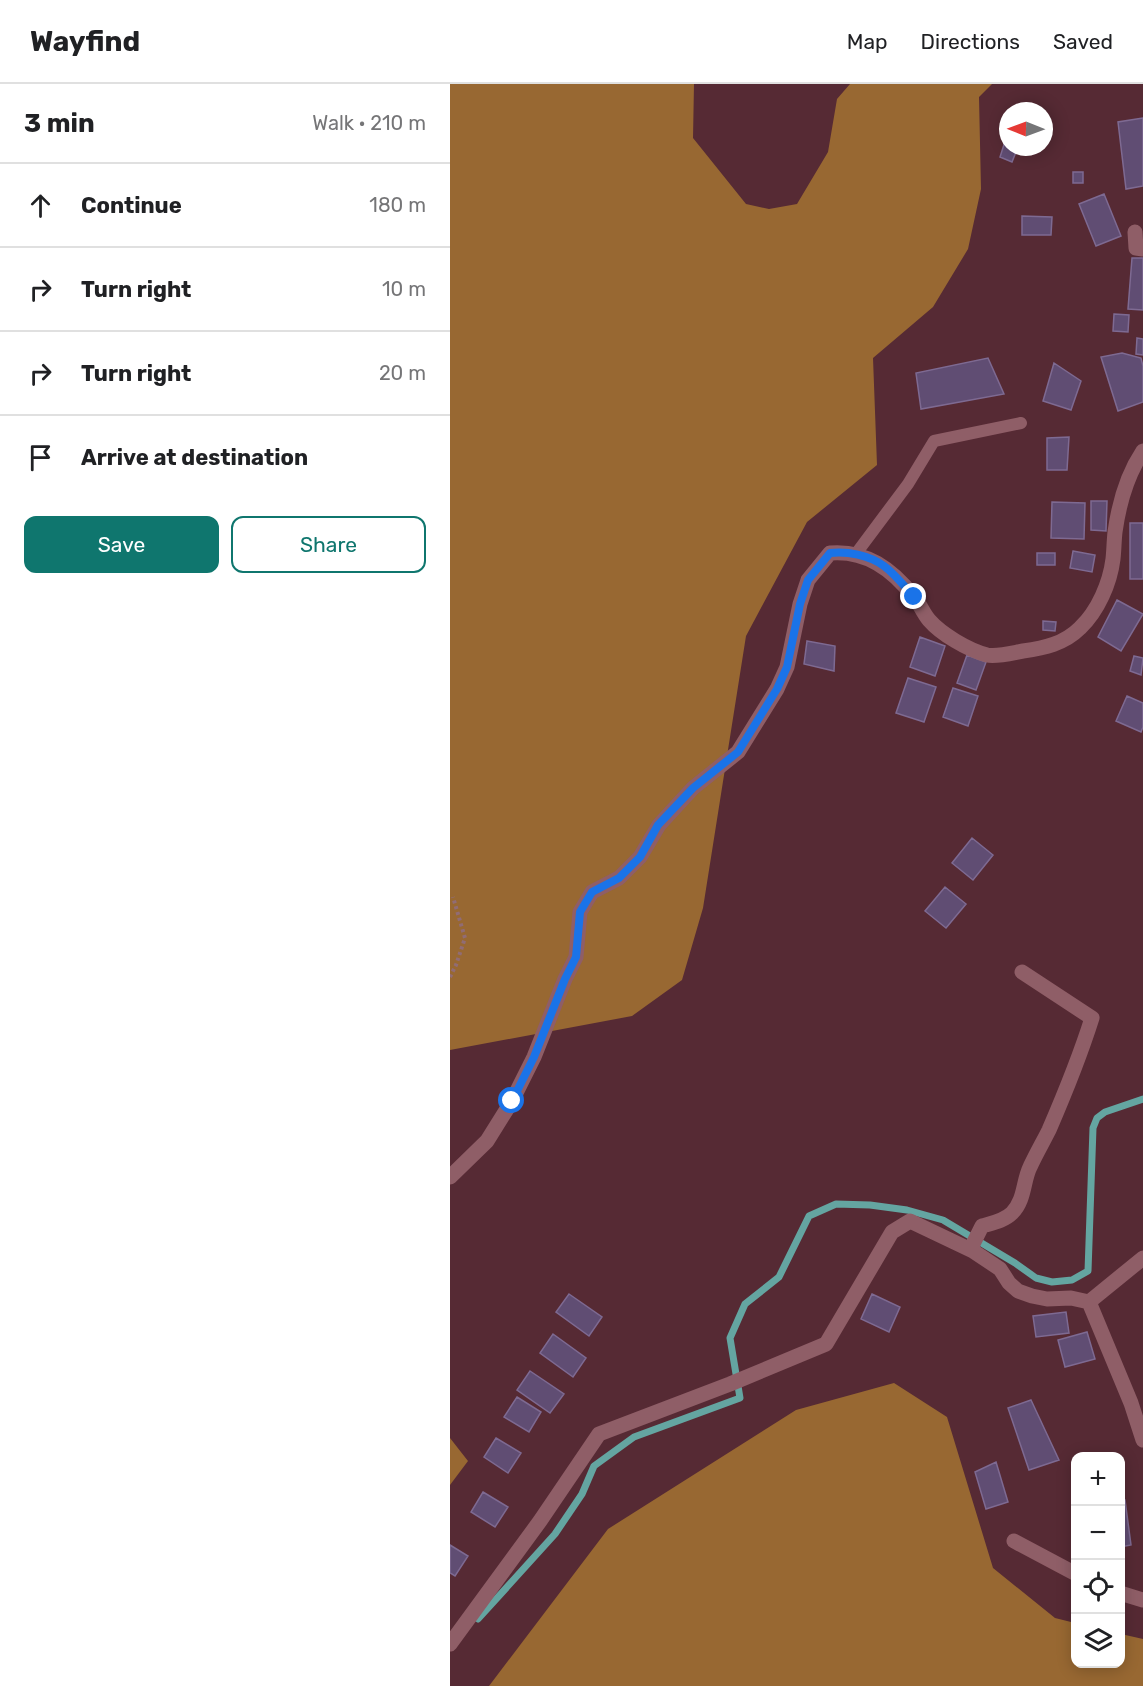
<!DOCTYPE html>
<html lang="en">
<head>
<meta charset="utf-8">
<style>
  body { margin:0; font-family:Rubik,sans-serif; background:#f6f6f6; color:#202124 }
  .controls { position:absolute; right:18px; bottom:18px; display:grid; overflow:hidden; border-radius:12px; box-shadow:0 3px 15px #0003 }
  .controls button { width:54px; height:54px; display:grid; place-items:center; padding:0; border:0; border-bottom:2px solid #e0e0e0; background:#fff; color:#202124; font:30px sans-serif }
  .compass { position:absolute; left:549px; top:18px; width:54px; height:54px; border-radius:50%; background:#fff; box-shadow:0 3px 15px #0003; rotate:271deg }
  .stop { position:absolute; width:18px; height:18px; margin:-14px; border:4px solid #1a73e8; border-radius:50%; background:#fff }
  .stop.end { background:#1a73e8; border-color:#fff; box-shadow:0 2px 6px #0008 }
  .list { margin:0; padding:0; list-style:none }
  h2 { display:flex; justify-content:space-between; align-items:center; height:78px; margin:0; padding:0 24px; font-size:26px }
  h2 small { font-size:20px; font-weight:400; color:#757577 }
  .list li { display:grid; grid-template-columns:39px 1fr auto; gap:18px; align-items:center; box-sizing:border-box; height:84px; padding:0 24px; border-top:2px solid #e0e0e0 }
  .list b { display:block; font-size:22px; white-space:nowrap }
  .list em { font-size:20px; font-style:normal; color:#757577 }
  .actions { display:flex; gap:12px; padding:18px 24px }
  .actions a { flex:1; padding:14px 0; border:2px solid #0f766e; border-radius:12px; text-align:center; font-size:21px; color:#0f766e }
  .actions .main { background:#0f766e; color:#fff }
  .icon { flex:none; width:33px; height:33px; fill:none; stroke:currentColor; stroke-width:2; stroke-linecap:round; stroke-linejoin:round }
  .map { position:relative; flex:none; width:693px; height:1602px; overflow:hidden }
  header { display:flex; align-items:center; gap:36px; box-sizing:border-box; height:84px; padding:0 30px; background:#fff; border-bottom:2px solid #e0e0e0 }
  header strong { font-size:28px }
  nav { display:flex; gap:33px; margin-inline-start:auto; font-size:21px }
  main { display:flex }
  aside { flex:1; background:#fff }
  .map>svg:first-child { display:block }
</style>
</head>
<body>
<header>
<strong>Wayfind</strong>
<nav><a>Map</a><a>Directions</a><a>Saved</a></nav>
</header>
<main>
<aside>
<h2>3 min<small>Walk · 210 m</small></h2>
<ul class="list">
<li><svg class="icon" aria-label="ahead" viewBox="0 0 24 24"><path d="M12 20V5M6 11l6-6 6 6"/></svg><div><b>Continue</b></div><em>180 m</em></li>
<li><svg class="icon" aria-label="right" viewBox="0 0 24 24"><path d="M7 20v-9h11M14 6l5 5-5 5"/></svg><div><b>Turn right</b></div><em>10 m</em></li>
<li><svg class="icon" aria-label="right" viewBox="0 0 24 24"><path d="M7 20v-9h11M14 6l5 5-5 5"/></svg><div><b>Turn right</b></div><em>20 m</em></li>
<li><svg class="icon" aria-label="arrive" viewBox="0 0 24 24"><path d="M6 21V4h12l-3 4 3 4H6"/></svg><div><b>Arrive at destination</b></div></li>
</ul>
<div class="actions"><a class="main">Save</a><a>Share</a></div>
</aside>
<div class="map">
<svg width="693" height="1602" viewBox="0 0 693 1602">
  <rect width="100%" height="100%" fill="#562a34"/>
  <!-- forest -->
  <path fill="#986832" d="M 0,0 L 244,0 L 243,54 L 296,120 L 319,125 L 347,120 L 378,68 L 387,15 L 400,0 L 542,0 L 529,13 L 531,105 L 518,165 L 483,223 L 423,274 L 427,381 L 357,438 L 296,552 L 253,824 L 232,896 L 182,932 L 0,966 Z
    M 444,1299 L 497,1333 L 543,1484 L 605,1534 L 625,1539 L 626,1580 L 670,1580 L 671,1550 L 693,1555 L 693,1602 L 39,1602 L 158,1445 L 346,1326 Z
    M 0,1354 L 18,1377 L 0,1401 Z"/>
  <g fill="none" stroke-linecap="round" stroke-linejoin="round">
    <!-- stream -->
    <path stroke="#64a5a1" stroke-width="7" d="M 28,1535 L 105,1450 L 132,1410 L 144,1382 L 184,1353 L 290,1314 L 280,1254 L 295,1220 L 329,1193 L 359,1132 L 386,1120 L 420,1121 L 457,1126 L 493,1136 L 565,1179 L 586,1194 L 602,1198 L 622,1196 L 638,1187 L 643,1044 L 647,1034 L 655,1028 L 693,1015"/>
  </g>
  <!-- building -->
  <path fill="#604d73" stroke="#7e6a92" stroke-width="1.5" d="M 693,34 L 693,102 L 676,105 L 668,38 Z
    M 558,48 L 558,63 L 568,63 L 562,78 L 550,73 Z
    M 623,88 L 633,88 L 633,99 L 623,99 Z
    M 654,110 L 671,152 L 646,162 L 629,120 Z
    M 572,132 L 602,133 L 601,151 L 572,151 Z
    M 682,174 L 693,174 L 693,226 L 678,225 Z
    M 664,230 L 679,231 L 678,248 L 663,247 Z
    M 687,254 L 693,255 L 693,271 L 686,270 Z
    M 672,269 L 691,274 L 693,282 L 693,318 L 668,327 L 651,273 Z
    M 538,274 L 554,310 L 471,325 L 466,289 Z
    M 604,279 L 631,297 L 621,326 L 593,317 Z
    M 619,353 L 617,386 L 597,386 L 597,354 Z
    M 641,417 L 657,417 L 656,447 L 641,446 Z
    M 602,418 L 635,419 L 634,455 L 601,454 Z
    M 680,439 L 693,439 L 693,495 L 680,495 Z
    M 623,467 L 645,471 L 642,488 L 620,484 Z
    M 587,469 L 605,469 L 605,481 L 587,481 Z
    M 667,516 L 693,530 L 671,567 L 648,553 Z
    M 593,537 L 606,538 L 605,547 L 593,546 Z
    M 470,553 L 495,562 L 485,592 L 460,583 Z
    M 357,557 L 385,562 L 384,587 L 354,580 Z
    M 517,571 L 536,578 L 526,606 L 507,599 Z
    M 684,572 L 693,574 L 691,591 L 680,587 Z
    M 458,594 L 486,603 L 474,638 L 446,629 Z
    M 503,604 L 528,612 L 518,642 L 493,633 Z
    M 677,612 L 693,619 L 693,643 L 691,648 L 666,637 Z
    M 522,754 L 543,771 L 523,796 L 502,779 Z
    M 495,803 L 516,820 L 496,844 L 475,827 Z
    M 119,1210 L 152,1233 L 139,1252 L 106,1228 Z
    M 422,1210 L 450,1223 L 439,1248 L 411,1235 Z
    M 616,1228 L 619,1249 L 586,1253 L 583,1232 Z
    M 637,1248 L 645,1275 L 615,1283 L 608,1256 Z
    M 103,1250 L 136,1274 L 123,1293 L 90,1269 Z
    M 80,1287 L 114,1310 L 100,1329 L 67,1306 Z
    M 67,1313 L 91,1328 L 79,1348 L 54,1333 Z
    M 581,1316 L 609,1376 L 579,1386 L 558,1324 Z
    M 46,1354 L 71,1369 L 58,1389 L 34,1373 Z
    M 546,1378 L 558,1418 L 536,1425 L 525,1388 Z
    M 33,1408 L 58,1423 L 45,1443 L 21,1428 Z
    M 670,1416 L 675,1416 L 681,1461 L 670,1463 Z
    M 0,1461 L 18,1472 L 5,1492 L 0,1489 Z"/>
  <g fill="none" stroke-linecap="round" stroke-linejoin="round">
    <!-- path -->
    <path stroke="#916c74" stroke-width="4" stroke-dasharray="3 3" stroke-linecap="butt" d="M 0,893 L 6,881 L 15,854 L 3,813"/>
    <!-- lane -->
    <path stroke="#8f5e67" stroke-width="12" d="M 405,471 L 458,400 L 484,357 L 571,339"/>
    <!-- street -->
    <path stroke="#8f5e67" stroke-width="15" d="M 685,148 L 686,164 L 693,165
      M 0,1093 L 37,1057 L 62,1017 L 84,973 L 115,895 L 126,873 L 130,828 L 142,808 L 169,794 L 190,773 L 209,741 L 243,704 L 288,668 L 327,605 L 337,583 L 350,520 L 358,496 L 380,469 C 416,466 442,485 464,513 C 470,520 473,529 479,536 C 491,550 518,566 537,571 C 547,573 562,569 573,567 C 594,564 614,560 630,544 C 648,527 660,499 663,475 C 664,466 664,457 665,448 C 669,419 677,391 693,367
      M 519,1165 L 523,1160 L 532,1142 C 542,1139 554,1137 562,1129 C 575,1116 573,1097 580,1083 C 586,1070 593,1058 599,1046 C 615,1009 630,972 642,934 L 572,888
      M 639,1218 L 693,1174
      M 564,1457 L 626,1490
      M 670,1509 L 693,1516
      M 0,1560 L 90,1437 L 149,1350 L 280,1300 L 376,1260 L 442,1148 L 460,1137 L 523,1167 L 550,1185 L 559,1199 L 568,1207 L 582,1212 L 597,1215 L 621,1214 L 639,1218 L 681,1319 L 693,1356"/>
  </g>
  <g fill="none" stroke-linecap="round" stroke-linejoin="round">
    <!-- route -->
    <path stroke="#1a73e8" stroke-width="8" d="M 62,1017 L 84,973 L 115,895 L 126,873 L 130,828 L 142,808 L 169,794 L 190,773 L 208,741 L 243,704 L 288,668 L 327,605 L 337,583 L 350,520 L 358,496 L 380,469 C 397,467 419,471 434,482 C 445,490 455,503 464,513"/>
  </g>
</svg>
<div class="controls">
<button>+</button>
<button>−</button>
<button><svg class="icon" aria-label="locate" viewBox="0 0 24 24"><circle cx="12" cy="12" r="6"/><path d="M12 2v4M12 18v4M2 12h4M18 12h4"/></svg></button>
<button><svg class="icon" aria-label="layers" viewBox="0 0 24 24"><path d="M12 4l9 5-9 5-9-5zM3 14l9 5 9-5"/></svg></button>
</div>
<svg class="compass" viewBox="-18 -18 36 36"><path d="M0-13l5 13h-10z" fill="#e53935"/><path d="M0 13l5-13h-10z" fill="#757577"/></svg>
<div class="stop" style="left:62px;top:1017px"></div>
<div class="stop end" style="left:464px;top:513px"></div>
</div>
</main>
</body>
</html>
